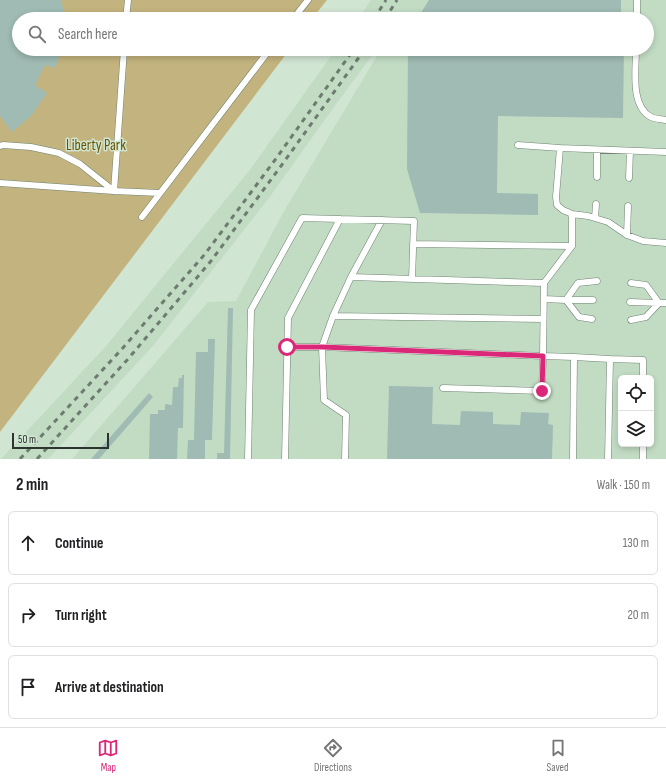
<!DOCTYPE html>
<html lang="en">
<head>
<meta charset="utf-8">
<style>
  body { margin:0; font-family:"Sofia Sans Condensed",sans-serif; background:#f6f6f6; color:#202124 }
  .controls { position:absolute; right:12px; bottom:12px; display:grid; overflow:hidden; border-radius:6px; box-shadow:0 2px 6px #0003 }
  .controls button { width:36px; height:36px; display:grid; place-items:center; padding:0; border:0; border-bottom:1px solid #e0e0e0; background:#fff; color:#202124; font:20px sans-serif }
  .scale { position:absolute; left:12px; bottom:10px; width:97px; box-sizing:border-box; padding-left:4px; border:2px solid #2c342d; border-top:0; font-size:11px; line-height:14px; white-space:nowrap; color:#2c342d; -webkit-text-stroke:3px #d1e5d3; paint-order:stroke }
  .stop { position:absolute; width:12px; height:12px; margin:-9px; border:3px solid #db2777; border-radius:50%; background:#fff }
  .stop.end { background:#db2777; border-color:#fff; box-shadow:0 1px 4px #0008 }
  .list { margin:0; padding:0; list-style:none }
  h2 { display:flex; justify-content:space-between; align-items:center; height:52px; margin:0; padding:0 16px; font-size:17px }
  h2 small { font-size:13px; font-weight:400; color:#757577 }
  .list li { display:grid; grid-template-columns:26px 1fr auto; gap:12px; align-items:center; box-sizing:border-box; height:64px; margin:0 8px 8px; padding:0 8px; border:1px solid #e0e0e0; border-radius:6px }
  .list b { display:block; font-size:15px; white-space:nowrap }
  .list em { font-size:13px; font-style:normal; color:#757577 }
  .icon { flex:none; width:22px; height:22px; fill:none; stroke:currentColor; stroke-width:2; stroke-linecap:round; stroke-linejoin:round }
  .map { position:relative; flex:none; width:666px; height:459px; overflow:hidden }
  .search { position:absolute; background:#fff; box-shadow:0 2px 6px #0003; left:12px; right:12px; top:12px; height:44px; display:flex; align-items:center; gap:10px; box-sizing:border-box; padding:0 14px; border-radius:22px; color:#757577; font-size:15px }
  .sheet { height:268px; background:#fff }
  nav { display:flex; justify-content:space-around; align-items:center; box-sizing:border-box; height:56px; border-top:1px solid #e0e0e0; background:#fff; font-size:11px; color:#757577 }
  nav a { display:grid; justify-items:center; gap:2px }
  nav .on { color:#db2777 }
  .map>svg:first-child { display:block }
</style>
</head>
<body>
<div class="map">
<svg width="666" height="459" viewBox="0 0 666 459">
  <rect width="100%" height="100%" fill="#d1e5d3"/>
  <!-- built -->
  <path fill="#c2dcc4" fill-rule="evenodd" d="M 371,0 L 666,0 L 666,459 L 72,459 L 208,302 L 236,301 L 283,213 L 381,49 L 647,49 L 647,19 L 358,19 ZM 621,378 L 651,378 L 651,444 L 621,444 Z
    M 336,49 L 377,49 L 334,107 L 269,198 L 153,346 L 48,459 L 1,459 L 106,346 L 249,171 Z"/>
  <!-- green -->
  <path fill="#c3b37e" d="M 0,0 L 327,0 L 312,19 L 19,19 L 19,49 L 290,49 L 0,432 Z"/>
  <!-- building -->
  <path fill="#9fbbb3" d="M 0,0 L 61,0 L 66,19 L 19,19 L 19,49 L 62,49 L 55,68 L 45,65 L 35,85 L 47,93 L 32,115 L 12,132 L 0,116 Z
    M 429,0 L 621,0 L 621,19 L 417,19 Z
    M 408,49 L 624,49 L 623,118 L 498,116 L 497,193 L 538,194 L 538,215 L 420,213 L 407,169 Z
    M 228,308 L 233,308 L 230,459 L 217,459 L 217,453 L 224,453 Z
    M 208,339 L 215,339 L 212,440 L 205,440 L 205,459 L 187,459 L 188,440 L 194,440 L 196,352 L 208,352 Z
    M 182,375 L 184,375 L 183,428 L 178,428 L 177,459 L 149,459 L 150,414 L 158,414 L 158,410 L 165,410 L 165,404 L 172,405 L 173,387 L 178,387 L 179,378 L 182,378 Z
    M 389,386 L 433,387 L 432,424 L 460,425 L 461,411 L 493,412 L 493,424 L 520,425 L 521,412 L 549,413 L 548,424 L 553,425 L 552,459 L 387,459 Z
    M 149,393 L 153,397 L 99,459 L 91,459 Z"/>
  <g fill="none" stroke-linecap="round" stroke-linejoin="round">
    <defs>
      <path id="service" d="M 126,19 L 128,0
        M 293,19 L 308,0
        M 637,19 L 637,0
        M 124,49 L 114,191 L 160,193
        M 636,49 C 636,69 630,106 651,117 C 655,119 661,119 666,120
        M 518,145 L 560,148 L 666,152
        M 0,146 L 3,145 L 31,147 L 59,153 L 80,164 L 114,191
        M 560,148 L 556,197 L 557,205 L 563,210 L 572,214 L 588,216 L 608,222 L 627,235 L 643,241 L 666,243
        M 597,177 L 597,150
        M 629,178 L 630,151
        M 0,183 L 114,191
        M 142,217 L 270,49
        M 595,218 L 596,204
        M 627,235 L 628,206
        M 413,244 L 572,246 L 572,214
        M 351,277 L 382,220
        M 544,283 L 572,246
        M 631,283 L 646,285 L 659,303
        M 544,299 L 566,300 L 579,317 L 592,319
        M 566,300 L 578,283 L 597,281
        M 566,300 L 593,300
        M 630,302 L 659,303
        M 333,316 L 351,277 L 544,283 L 543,356 L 574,357 L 573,459
        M 631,320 L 646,317 L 659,303 L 666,303
        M 287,347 L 322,347 L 324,400 L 346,415 L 345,459
        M 574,357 L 610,359 L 608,459
        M 610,359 L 643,360 L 643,378
        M 443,388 L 542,391 L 543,356 L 322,347 L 333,316 L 543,319
        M 643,444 L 643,459
        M 248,459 L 251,310 L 302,218 L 414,221 L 412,279
        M 285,459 L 288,318 L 340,219"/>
    </defs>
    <!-- service casing -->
    <use href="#service" stroke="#6f8171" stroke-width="7"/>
    <!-- service -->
    <use href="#service" stroke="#fff" stroke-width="6"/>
    <!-- rail -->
    <path stroke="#6e7b70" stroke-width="3" stroke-dasharray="5 5" stroke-linecap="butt" d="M 374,19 L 386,0
      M 385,19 L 397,0
      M 20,459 L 121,350 L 205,254 L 275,160 L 354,49
      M 37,459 L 128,359 L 211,261 L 281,166 L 365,49"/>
  </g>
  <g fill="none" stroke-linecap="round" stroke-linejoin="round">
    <!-- route -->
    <path stroke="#db2777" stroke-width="5" d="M 287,347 L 322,347 L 543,356 L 542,391"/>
  </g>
  <g text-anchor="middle" stroke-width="3" stroke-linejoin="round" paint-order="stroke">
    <!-- park labels -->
    <g font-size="15" fill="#6a5602" stroke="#d1e5d3">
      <text x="96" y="150">Liberty Park</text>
    </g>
  </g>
</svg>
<div class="controls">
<button><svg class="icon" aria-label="locate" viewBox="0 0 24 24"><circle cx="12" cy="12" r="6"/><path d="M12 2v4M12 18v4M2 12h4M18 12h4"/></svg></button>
<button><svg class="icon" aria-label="layers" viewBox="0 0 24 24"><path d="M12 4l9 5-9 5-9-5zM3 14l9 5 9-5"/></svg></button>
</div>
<div class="scale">50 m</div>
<div class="stop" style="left:287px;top:347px"></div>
<div class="stop end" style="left:542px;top:391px"></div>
<div class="search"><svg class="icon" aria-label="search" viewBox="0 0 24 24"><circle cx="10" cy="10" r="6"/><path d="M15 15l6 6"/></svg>Search here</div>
</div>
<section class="sheet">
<h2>2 min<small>Walk · 150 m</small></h2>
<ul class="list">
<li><svg class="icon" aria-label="ahead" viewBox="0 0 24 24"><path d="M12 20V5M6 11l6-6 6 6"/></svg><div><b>Continue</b></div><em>130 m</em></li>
<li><svg class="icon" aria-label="right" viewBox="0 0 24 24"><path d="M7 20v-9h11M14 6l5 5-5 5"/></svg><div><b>Turn right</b></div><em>20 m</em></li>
<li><svg class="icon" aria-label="arrive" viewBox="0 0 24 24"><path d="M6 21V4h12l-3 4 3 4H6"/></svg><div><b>Arrive at destination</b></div></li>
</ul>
</section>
<nav>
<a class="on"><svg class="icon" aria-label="map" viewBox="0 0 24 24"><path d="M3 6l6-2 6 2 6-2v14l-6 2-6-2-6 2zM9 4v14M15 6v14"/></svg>Map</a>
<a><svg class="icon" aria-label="directions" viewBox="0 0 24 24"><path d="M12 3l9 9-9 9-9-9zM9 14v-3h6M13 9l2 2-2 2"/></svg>Directions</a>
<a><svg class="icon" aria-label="saved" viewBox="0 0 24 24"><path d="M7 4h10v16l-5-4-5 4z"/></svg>Saved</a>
</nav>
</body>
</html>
